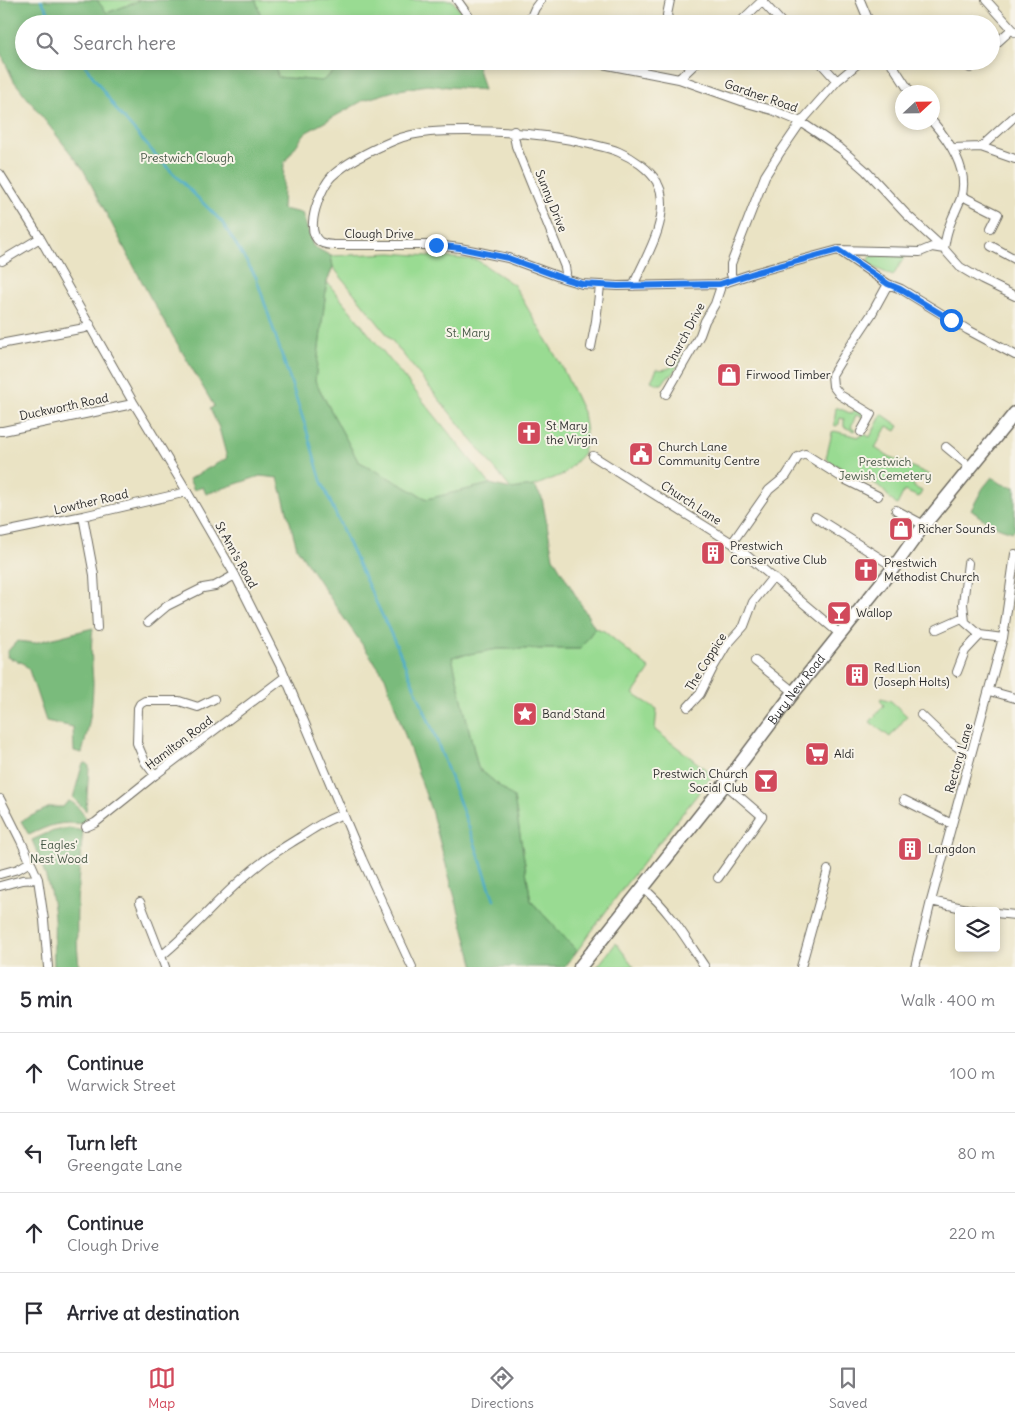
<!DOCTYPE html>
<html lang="en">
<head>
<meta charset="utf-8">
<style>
  body { margin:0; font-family:Delius,sans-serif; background:#f7f7f7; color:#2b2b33 }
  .controls { position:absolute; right:15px; bottom:15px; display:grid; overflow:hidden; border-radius:5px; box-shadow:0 2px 8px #0003 }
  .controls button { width:45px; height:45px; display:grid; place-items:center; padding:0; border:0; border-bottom:1px solid #e1e1e2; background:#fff; color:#2b2b33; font:25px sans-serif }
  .compass { position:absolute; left:895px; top:85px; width:45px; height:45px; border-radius:50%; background:#fff; box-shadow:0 2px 8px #0003; rotate:68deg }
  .stop { position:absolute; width:15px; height:15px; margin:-11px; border:4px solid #1a73e8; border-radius:50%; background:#fff }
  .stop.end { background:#1a73e8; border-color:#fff; box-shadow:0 1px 5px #0008 }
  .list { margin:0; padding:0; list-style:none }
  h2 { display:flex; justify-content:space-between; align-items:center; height:65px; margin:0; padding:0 20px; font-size:21px }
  h2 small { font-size:16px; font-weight:400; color:#7c7c81 }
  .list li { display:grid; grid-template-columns:32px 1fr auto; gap:15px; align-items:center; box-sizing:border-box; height:80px; padding:0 20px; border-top:1px solid #e1e1e2 }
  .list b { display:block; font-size:19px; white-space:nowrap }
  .list p { margin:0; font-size:16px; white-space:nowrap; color:#7c7c81 }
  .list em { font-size:16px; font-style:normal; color:#7c7c81 }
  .icon { flex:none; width:28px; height:28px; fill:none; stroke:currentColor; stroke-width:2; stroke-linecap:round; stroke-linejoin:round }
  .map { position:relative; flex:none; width:1015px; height:967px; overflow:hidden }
  .search { position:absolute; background:#fff; box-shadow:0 2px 8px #0003; left:15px; right:15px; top:15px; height:55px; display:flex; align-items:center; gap:12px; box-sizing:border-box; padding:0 18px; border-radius:28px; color:#7c7c81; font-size:19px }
  .sheet { height:385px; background:#fff }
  nav { display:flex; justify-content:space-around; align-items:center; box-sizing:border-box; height:70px; border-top:1px solid #e1e1e2; background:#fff; font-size:14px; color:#7c7c81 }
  nav a { display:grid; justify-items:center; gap:2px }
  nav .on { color:#d1495b }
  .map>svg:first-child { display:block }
</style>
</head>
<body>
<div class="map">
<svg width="1015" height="967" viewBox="0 0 1015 967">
  <rect width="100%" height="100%" fill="#f7f3e8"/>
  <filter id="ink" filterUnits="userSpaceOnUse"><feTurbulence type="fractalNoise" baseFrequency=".02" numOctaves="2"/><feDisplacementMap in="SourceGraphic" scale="10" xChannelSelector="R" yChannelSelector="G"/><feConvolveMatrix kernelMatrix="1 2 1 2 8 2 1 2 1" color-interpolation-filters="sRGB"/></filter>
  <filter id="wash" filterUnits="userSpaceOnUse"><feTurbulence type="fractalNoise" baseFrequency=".0096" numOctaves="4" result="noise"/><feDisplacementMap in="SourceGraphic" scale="20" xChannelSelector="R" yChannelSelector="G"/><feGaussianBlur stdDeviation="1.12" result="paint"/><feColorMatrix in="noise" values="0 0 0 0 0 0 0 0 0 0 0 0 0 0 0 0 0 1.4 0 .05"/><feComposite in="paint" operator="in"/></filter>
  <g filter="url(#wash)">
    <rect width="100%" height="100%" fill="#eae3c4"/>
    <!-- green -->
    <path fill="#99db92" stroke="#62835e" d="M 97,0 L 144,0 L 106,13 Z
      M 256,0 L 452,0 L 470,24 L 263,24 Z
      M 273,61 L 402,61 L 387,66 L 346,62 L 322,81 L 278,77 Z
      M 391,253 L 477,260 L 514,285 L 561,365 L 583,412 L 586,433 L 583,454 L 564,474 L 534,486 L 511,489 L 333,267 L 331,256 Z
      M 906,254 L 893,276 L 869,265 L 868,262 L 871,256 Z
      M 327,282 L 490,484 L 427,499 L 358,461 L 315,381 Z
      M 685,353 L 672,375 L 668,376 L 662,384 L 658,384 L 651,381 L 657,369 C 671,372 677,362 685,353 Z
      M 836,407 L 852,414 L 856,407 L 863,413 L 862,417 L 856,415 L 851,427 L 856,430 L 854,431 L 844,427 L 844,419 L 840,418 L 839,424 L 836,426 L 834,425 Z
      M 882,414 L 899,426 L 896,431 L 887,426 L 875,448 L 886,455 L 930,475 L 927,481 L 918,477 L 913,480 L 914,487 L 922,491 L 919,497 L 904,491 L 897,505 C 887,498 881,481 866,482 L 868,476 L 859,472 L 857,476 L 830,462 L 826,458 L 832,433 L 834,431 L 859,437 L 864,434 L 870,437 Z
      M 595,628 L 604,631 L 650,669 L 633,694 L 657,709 L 655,730 L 713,775 L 626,884 L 577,951 L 531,901 L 514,798 L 478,768 L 452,657 L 498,649 L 580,649 Z
      M 881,698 L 891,701 L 907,716 L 890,737 L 870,722 L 884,705 L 880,701 Z
      M 616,943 L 634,967 L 597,967 Z"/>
    <!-- forest -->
    <path fill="#7abb7c" stroke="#527354" d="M 0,0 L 97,0 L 107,13 L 141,0 L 256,0 L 263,24 L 24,24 L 24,61 L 273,61 L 278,77 L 322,81 L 346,62 L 387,66 L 402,61 L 476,61 L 484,90 L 427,85 L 394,91 L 364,100 L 305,133 L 284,163 L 282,209 L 302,213 L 313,246 L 331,256 L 333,267 L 327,282 L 315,381 L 358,461 L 427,499 L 490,484 L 511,489 L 534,486 L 542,498 L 553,557 L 595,628 L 580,649 L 498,649 L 452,657 L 478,768 L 514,798 L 531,901 L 577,951 L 565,967 L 474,967 L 431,810 L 385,677 L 341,614 L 297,548 L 278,478 L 260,476 L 206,494 L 203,487 L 194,490 L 189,479 L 227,458 L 219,428 L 210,409 L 214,406 L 150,297 L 83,169 L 14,81 L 0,52 Z
      M 992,477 L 1002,484 L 1015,487 L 1015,529 L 1013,532 C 994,527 986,522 971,510 L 983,488 Z
      M 93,628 C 90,649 92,663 93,683 C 93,707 88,731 82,753 L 74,751 L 73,727 L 46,721 L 29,670 L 23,663 L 7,657 L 8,651 L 17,641 L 34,643 Z
      M 86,763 L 89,766 L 89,768 L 86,811 L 73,798 L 82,766 L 83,764 Z
      M 68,801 C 75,802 81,811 85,817 L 83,824 C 60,821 50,825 29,835 L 21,821 L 50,807 L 63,807 Z
      M 69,828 L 83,831 C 78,876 74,922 79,967 L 54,967 C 53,947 56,927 53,908 C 50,884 41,862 32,840 L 50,832 Z"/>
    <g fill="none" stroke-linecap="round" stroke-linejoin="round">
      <!-- stream -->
      <path stroke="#48abc8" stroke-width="2.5" d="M 41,0 L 56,24
        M 82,61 L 119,113 L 162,162 L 222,222 L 256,277 L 306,428 L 321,480 L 346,538 L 399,651 L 434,733 L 475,844 L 494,900"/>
    </g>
  </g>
  <g filter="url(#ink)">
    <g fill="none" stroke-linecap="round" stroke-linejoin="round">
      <defs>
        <path id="minor" d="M 457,0 L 474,24
          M 860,0 L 870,24
          M 986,0 L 1015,32
          M 762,1 L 783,24
          M 528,24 L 535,8 L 541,0
          M 670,24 L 667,15 L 670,0
          M 738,24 L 763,0
          M 991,48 L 1012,29
          M 587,61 L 679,79 L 747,103 L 772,110 L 801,122 L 841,149 L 866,171 L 906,214 L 944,249 L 960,267 L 982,280 L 1015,296
          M 819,61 L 837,81
          M 890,61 L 910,92
          M 970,68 L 977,61
          M 679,79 L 698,61
          M 932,121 C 949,141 970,170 961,198 C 957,209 951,219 948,230 C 946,236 945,242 944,249
          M 514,131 L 514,136 L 516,146 L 565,267 L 566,273 L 565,279
          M 981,147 L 1015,116
          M 953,148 L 981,147 L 1015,159
          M 0,174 L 40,238 L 133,402 L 182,483 L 235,575 L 282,669 L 362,859 L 412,967
          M 962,196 L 998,214 L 991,228
          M 991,246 L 1015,259
          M 838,250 L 888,284 L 901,289 L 968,330 L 1015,355
          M 2,261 L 40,238
          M 733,280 L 731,274 L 731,264 L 765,176 L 779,154 L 801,122 L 837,81 L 861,61
          M 633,286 C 645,258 667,225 661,193 C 661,189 658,186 657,182 C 649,169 633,158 619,152 C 610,148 599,146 590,144 C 549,134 508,131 466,131 C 442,131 417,131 395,140 C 376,148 347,162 332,176 C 321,187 303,230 320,242 C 324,244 330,245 334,245 L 436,245 L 460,248 L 508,258 L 565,279 L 582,284 L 618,286 L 721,284 L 757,272 L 838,250 L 920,252 L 932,247 L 944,249
          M 0,344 L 85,328 L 90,324
          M 591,347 L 596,321 L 600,286
          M 666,394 L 700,335 L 705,321 L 715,304 L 720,289 L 721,284
          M 0,431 L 3,431 L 128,405 L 133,402
          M 861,432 L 871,414 L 840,395 L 833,386 L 832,375 L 843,357 L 871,315 L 888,284
          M 946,447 L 970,467
          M 593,456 L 732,543 L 840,634
          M 896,510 L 924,525
          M 83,516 L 94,575 L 97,628
          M 815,517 L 894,567
          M 0,533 L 83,516 L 187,492
          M 732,543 L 769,490 L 786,476 L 798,457 L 805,454 L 846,480 L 878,496
          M 968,563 L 963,604 L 965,622 L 980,635 L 1003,638
          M 148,622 L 167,606 L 203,588 L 215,586 L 235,575
          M 937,629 L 964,617
          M 755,661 L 794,692
          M 957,672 L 965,651 L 980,635
          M 990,691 L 1015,698
          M 688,707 L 700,694 L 713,668 L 726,646 L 744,626 L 753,602 L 773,577
          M 921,715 L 946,739 L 970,756
          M 155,775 L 145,762 L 137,743 L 138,708 L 140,704 L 145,701 L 179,701 L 198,707 L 214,699
          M 0,799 L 21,841 L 38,879 L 44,920 L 48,967
          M 904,800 L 952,824
          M 86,827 L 95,823 L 155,775 L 285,677
          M 0,874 L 18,869 L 30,862
          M 718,878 L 762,816 L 725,784
          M 0,886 L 22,880 L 38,879
          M 643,888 C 669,909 686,939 705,967
          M 931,901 L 976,911
          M 140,902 L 161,956
          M 996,913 L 1015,915
          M 165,967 L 161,956 C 196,928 224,891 260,864 C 273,853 288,845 302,836 C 315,828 328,818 342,815
          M 801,967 L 828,870
          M 915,967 L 931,901 L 1003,638 L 1015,554"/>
        <g id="trunk">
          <path id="s1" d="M 580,967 L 725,784 L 794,692 L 894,567 L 924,525 L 1015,413"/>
        </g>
      </defs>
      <!-- minor casing -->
      <use href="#minor" stroke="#6e6b61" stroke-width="10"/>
      <!-- trunk casing -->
      <use href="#trunk" stroke="#6e6b61" stroke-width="15"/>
      <!-- minor -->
      <use href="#minor" stroke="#fff" stroke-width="8"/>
      <!-- trunk -->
      <use href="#trunk" stroke="#fff" stroke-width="12"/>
    </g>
  </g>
  <g fill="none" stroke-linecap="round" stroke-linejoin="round" filter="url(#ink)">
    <!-- route -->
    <path stroke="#1a73e8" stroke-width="6" d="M 436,245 L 460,248 L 508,258 L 565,279 L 582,284 L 618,286 L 720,284 L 757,272 L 838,250 L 888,284 L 900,289 L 951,320"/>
  </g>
  <!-- icons -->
  <defs>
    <symbol id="shop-square" viewBox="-11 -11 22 22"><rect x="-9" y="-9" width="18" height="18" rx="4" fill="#d1495b" stroke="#f7f3e8"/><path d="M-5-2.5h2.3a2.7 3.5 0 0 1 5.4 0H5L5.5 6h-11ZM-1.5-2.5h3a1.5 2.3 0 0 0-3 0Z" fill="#fff"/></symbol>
    <symbol id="church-square" viewBox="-11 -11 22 22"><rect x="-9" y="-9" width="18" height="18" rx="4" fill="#d1495b" stroke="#f7f3e8"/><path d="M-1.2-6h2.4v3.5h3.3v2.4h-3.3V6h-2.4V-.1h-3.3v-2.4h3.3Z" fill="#fff"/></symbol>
    <symbol id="civic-square" viewBox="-11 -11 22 22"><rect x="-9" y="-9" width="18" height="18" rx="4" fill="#d1495b" stroke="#f7f3e8"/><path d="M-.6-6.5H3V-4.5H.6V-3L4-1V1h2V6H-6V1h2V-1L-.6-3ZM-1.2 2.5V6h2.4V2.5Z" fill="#fff"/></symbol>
    <symbol id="building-square" viewBox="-11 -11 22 22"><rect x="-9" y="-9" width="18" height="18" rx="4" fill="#d1495b" stroke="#f7f3e8"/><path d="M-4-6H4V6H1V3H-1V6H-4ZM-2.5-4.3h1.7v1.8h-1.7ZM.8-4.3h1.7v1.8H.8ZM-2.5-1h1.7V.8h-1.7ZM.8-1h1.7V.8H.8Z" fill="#fff"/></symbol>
    <symbol id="bar-square" viewBox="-11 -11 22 22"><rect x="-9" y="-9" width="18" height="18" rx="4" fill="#d1495b" stroke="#f7f3e8"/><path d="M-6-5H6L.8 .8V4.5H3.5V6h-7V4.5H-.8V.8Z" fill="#fff"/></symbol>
    <symbol id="sight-square" viewBox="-11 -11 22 22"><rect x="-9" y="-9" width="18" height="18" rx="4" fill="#d1495b" stroke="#f7f3e8"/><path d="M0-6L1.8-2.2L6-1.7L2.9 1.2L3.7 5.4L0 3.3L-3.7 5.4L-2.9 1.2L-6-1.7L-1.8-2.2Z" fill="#fff"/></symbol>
    <symbol id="supermarket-square" viewBox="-11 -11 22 22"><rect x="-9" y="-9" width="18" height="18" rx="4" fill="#d1495b" stroke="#f7f3e8"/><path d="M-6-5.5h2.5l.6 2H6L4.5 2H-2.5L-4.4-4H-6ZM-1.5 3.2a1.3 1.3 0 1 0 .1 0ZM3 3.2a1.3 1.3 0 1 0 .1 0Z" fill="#fff"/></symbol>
  </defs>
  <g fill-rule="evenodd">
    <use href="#shop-square" x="715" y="361" width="28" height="28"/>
    <use href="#church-square" x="515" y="419" width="28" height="28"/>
    <use href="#civic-square" x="627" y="440" width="28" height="28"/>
    <use href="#shop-square" x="887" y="515" width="28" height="28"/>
    <use href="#building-square" x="699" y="539" width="28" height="28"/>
    <use href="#church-square" x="852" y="556" width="28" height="28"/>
    <use href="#bar-square" x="825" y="599" width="28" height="28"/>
    <use href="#building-square" x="843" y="661" width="28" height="28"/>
    <use href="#sight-square" x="511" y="700" width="28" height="28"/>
    <use href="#supermarket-square" x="803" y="740" width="28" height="28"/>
    <use href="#bar-square" x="752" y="767" width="28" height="28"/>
    <use href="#building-square" x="896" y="835" width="28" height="28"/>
  </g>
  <g text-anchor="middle" stroke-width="4" stroke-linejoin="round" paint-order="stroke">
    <!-- street labels -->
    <g font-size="12" fill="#2b2b2b" stroke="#f7f3e8">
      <text transform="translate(761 96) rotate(19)" y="4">Gardner Road</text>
      <text transform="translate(551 201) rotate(68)" y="4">Sunny Drive</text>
      <text x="379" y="238">Clough Drive</text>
      <text transform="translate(685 335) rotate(-62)" y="4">Church Drive</text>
      <text transform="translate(64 407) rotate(-12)" y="4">Duckworth Road</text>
      <text transform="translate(91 502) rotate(-13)" y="4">Lowther Road</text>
      <text transform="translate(691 503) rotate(33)" y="4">Church Lane</text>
      <text transform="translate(236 555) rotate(61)" y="4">St Ann's Road</text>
      <text transform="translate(706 662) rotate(-58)" y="4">The Coppice</text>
      <text dy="4" stroke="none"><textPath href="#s1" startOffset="352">Bury New Road</textPath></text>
      <text transform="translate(179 743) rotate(-37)" y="4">Hamilton Road</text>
      <text transform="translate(959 758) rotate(-74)" y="4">Rectory Lane</text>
    </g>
    <!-- park labels -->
    <g font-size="12" fill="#465745" stroke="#f7f3e8">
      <text x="187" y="162">Prestwich Clough</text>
      <text x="468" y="337">St. Mary</text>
      <text x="885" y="466">Prestwich<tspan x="885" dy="14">Jewish Cemetery</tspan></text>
      <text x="59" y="849">Eagles'<tspan x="59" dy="14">Nest Wood</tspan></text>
    </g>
    <!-- poi labels -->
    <g font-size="12" fill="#2b2b2b" stroke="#f7f3e8" text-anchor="start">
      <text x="746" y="379">Firwood Timber</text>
      <text x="546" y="430">St Mary<tspan x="546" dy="14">the Virgin</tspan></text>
      <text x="658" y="451">Church Lane<tspan x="658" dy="14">Community Centre</tspan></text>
      <text x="918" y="533">Richer Sounds</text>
      <text x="730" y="550">Prestwich<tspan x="730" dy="14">Conservative Club</tspan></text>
      <text x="884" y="567">Prestwich<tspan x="884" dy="14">Methodist Church</tspan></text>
      <text x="856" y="617">Wallop</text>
      <text x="874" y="672">Red Lion<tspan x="874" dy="14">(Joseph Holts)</tspan></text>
      <text x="542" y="718">Band Stand</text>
      <text x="834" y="758">Aldi</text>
      <text x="748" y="778" text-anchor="end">Prestwich Church<tspan x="748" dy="14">Social Club</tspan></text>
      <text x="928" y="853">Langdon</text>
    </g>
  </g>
</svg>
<div class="controls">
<button><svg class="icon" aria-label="layers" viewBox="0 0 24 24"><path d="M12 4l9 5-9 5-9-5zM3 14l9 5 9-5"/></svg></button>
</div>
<svg class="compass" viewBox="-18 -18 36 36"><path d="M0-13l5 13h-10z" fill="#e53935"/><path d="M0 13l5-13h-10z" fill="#7c7c81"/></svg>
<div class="stop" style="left:951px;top:320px"></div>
<div class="stop end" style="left:436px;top:245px"></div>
<div class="search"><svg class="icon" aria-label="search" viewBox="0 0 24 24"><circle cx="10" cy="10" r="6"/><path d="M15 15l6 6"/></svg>Search here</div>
</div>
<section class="sheet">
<h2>5 min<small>Walk · 400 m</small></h2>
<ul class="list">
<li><svg class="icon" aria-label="ahead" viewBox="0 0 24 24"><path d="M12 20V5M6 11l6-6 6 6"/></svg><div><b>Continue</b><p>Warwick Street</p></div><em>100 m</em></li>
<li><svg class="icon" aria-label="left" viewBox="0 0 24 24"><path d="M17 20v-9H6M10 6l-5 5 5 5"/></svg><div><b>Turn left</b><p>Greengate Lane</p></div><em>80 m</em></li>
<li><svg class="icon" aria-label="ahead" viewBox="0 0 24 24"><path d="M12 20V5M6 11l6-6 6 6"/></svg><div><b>Continue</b><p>Clough Drive</p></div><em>220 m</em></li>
<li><svg class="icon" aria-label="arrive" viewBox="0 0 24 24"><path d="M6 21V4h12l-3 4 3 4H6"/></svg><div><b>Arrive at destination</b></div></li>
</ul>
</section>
<nav>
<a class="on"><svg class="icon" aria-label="map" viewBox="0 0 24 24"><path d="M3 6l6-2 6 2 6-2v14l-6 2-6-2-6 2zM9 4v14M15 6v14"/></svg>Map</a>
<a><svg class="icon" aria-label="directions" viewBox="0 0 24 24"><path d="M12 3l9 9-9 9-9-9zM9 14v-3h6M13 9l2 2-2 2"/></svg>Directions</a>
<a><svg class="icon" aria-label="saved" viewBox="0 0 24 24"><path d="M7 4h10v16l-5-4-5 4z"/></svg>Saved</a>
</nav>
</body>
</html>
